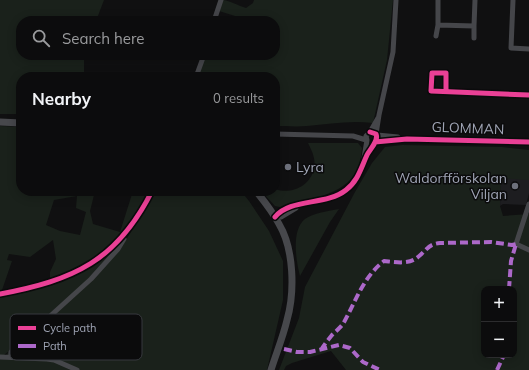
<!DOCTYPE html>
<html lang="en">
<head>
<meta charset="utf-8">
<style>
  body { margin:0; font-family:Mulish,sans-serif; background:#1a1a1b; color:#f1f3f6 }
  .controls { position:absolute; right:12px; bottom:12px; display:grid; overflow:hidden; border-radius:8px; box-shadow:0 2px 10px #0003 }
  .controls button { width:36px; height:36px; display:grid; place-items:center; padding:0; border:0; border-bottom:1px solid #2c2c2e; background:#0c0c0d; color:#f1f3f6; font:20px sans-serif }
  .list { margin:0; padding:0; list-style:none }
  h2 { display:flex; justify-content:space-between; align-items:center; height:52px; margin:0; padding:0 16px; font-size:17px }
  h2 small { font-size:13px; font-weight:400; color:#9a9b9d }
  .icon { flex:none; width:22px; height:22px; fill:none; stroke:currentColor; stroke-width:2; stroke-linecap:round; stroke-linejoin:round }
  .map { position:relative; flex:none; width:529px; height:370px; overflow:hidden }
  .search { position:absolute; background:#0c0c0d; box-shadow:0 2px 10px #0003; left:16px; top:16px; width:264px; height:44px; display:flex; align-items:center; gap:10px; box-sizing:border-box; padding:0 14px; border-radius:16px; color:#9a9b9d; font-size:15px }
  .panel { position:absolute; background:#0c0c0d; box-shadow:0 2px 10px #0003; left:16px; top:72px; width:264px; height:124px; border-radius:16px }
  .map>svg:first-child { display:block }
</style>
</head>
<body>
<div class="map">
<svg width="529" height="370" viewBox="0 0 529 370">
  <rect width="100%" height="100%" fill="#101011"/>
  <!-- built -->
  <path fill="#1d1d20" d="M 529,157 L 529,193 L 526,205 L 503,204 L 500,206 L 501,168 Z"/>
  <!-- green -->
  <path fill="#1a211b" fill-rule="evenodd" d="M 0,0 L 104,0 L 96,21 L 21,21 L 21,55 L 84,55 L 84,73 L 96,77 L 21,77 L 21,114 L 0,114 Z
    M 223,0 C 228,0 239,6 246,8 L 253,3 L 254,0 L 393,0 L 387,60 L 373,123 C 351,120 329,124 307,126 C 296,127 285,126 275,126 L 275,77 L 198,77 L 205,55 L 275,55 L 275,21 L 239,21 L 235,16 L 219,11 Z
    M 0,126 L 21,127 L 21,191 L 95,191 L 90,211 L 93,224 L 120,232 L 133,191 L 150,191 L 122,237 L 93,260 L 76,269 L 50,280 L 50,272 L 56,259 L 53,240 L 30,257 L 9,254 L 7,260 L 12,261 L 2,290 L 0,291 ZM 77,196 L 76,208 L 86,212 L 80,235 L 60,231 L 46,225 L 54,200 Z
    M 308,143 L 358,143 L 362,148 C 361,156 360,163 357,170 C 345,196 304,200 280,207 L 275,206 L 261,191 L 275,191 L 275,189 C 291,195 311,186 314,168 C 316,159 312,151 308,143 Z
    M 402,145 L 502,147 L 529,150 L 529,180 L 501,178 L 500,206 L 503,216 L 529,214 L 529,370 L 346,370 L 331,351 L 292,363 L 286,366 L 284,370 L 279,370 L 299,318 L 305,287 L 355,192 L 372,163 L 385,147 ZM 484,289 L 514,289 L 514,355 L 484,355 Z
    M 156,191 L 241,191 L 249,201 L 269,231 L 283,261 L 283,300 L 267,370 L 0,370 L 0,357 L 4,357 L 14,347 L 4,355 L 0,355 L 0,297 C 32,290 65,284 93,266 C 104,260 112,250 121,242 L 121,248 Z
    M 339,209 L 330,222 L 300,276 C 296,261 291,230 305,219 C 313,213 329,211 339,209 Z"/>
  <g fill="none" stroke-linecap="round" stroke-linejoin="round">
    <!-- minor -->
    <path stroke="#45464a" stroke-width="5" d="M 438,0 L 438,25 L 474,26 L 475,0
      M 513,0 L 511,48 L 529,49
      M 214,21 L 221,0
      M 436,36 L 438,25
      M 474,38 L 474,26
      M 196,77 L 204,55
      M 446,91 L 446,73 L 432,73 L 431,91 L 529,95
      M 275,134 L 353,136 L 366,140
      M 376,134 L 379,115 L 393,52 L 396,0
      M 377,135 L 398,137
      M 375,142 L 407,139 L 529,142
      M 364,158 L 367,140 L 366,136 L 370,132 L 378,118
      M 529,204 L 516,244 L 529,250
      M 275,217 C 290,198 326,206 346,190 C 358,181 361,168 367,155 C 370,149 379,141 376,134 L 370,132
      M 275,217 L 281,217 L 296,208
      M 0,294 C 74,280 117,261 152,191
      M 0,357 L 47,359 L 54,360 L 77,370
      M 11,357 L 11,352 L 15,348 L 91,279 L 118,249 L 124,239"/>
    <!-- major -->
    <path stroke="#47484c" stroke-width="7" d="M 0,122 L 21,123
      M 256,191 C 264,201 273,212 279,224 C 294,249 295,292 287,320 C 283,337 276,354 271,370"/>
    <!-- quiet -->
    <path stroke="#ac68c9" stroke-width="4" stroke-dasharray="8 4" stroke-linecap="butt" d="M 509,289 L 511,261 L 516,244
      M 284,349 L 297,352 L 310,352 L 339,345 L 350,348 L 363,362 L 380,370
      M 321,350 C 324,345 328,340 332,335 C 336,331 340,328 343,324 C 355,303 363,277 384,261 C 395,262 409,265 418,257 C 427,250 428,244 440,243 L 491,242 L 512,245 L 516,244
      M 497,370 L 504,355"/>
    <defs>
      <path id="cycleway" d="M 446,91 L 446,73 L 432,73 L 431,91 L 529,95
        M 375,142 L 407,139 L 529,142
        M 275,217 C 290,198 326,206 346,190 C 358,181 361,168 367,155 C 370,149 379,141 376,134 L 370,132
        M 0,294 C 74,280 117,261 152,191"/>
    </defs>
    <!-- cycleway casing -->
    <use href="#cycleway" stroke="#0b0b0c" stroke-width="8"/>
    <!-- cycleway -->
    <use href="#cycleway" stroke="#ea4096" stroke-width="5"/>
  </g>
  <!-- markers -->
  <g fill="#6d707b" stroke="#0b0b0c" stroke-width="1.5">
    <circle cx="288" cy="167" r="4"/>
    <circle cx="515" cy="186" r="4"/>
  </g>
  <g text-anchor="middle" stroke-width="3" stroke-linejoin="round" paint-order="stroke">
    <!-- street labels -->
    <g font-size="14" fill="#9fa4b4" stroke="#0b0b0c">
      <text transform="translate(468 128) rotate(2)" y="5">GLOMMAN</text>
    </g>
    <!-- poi labels -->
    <g font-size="14" fill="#9fa4b4" stroke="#0b0b0c" text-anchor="start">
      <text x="296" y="172">Lyra</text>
      <text x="507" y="183" text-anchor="end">Waldorfförskolan<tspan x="507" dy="16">Viljan</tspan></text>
    </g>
  </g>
  <!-- legend -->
  <rect x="10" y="314" width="132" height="46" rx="6" fill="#0b0b0c" stroke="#37393e" stroke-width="1"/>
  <rect x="18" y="326" width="18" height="4" fill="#ea4096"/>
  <rect x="18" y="344" width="18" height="4" fill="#ac68c9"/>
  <g font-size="11" fill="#9fa4b4">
    <text x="43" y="332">Cycle path</text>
    <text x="43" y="350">Path</text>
  </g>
</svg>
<div class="controls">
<button>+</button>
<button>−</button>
</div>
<div class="search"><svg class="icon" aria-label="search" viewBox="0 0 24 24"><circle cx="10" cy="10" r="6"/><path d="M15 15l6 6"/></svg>Search here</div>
<section class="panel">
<h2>Nearby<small>0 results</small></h2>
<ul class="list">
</ul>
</section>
</div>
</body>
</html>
